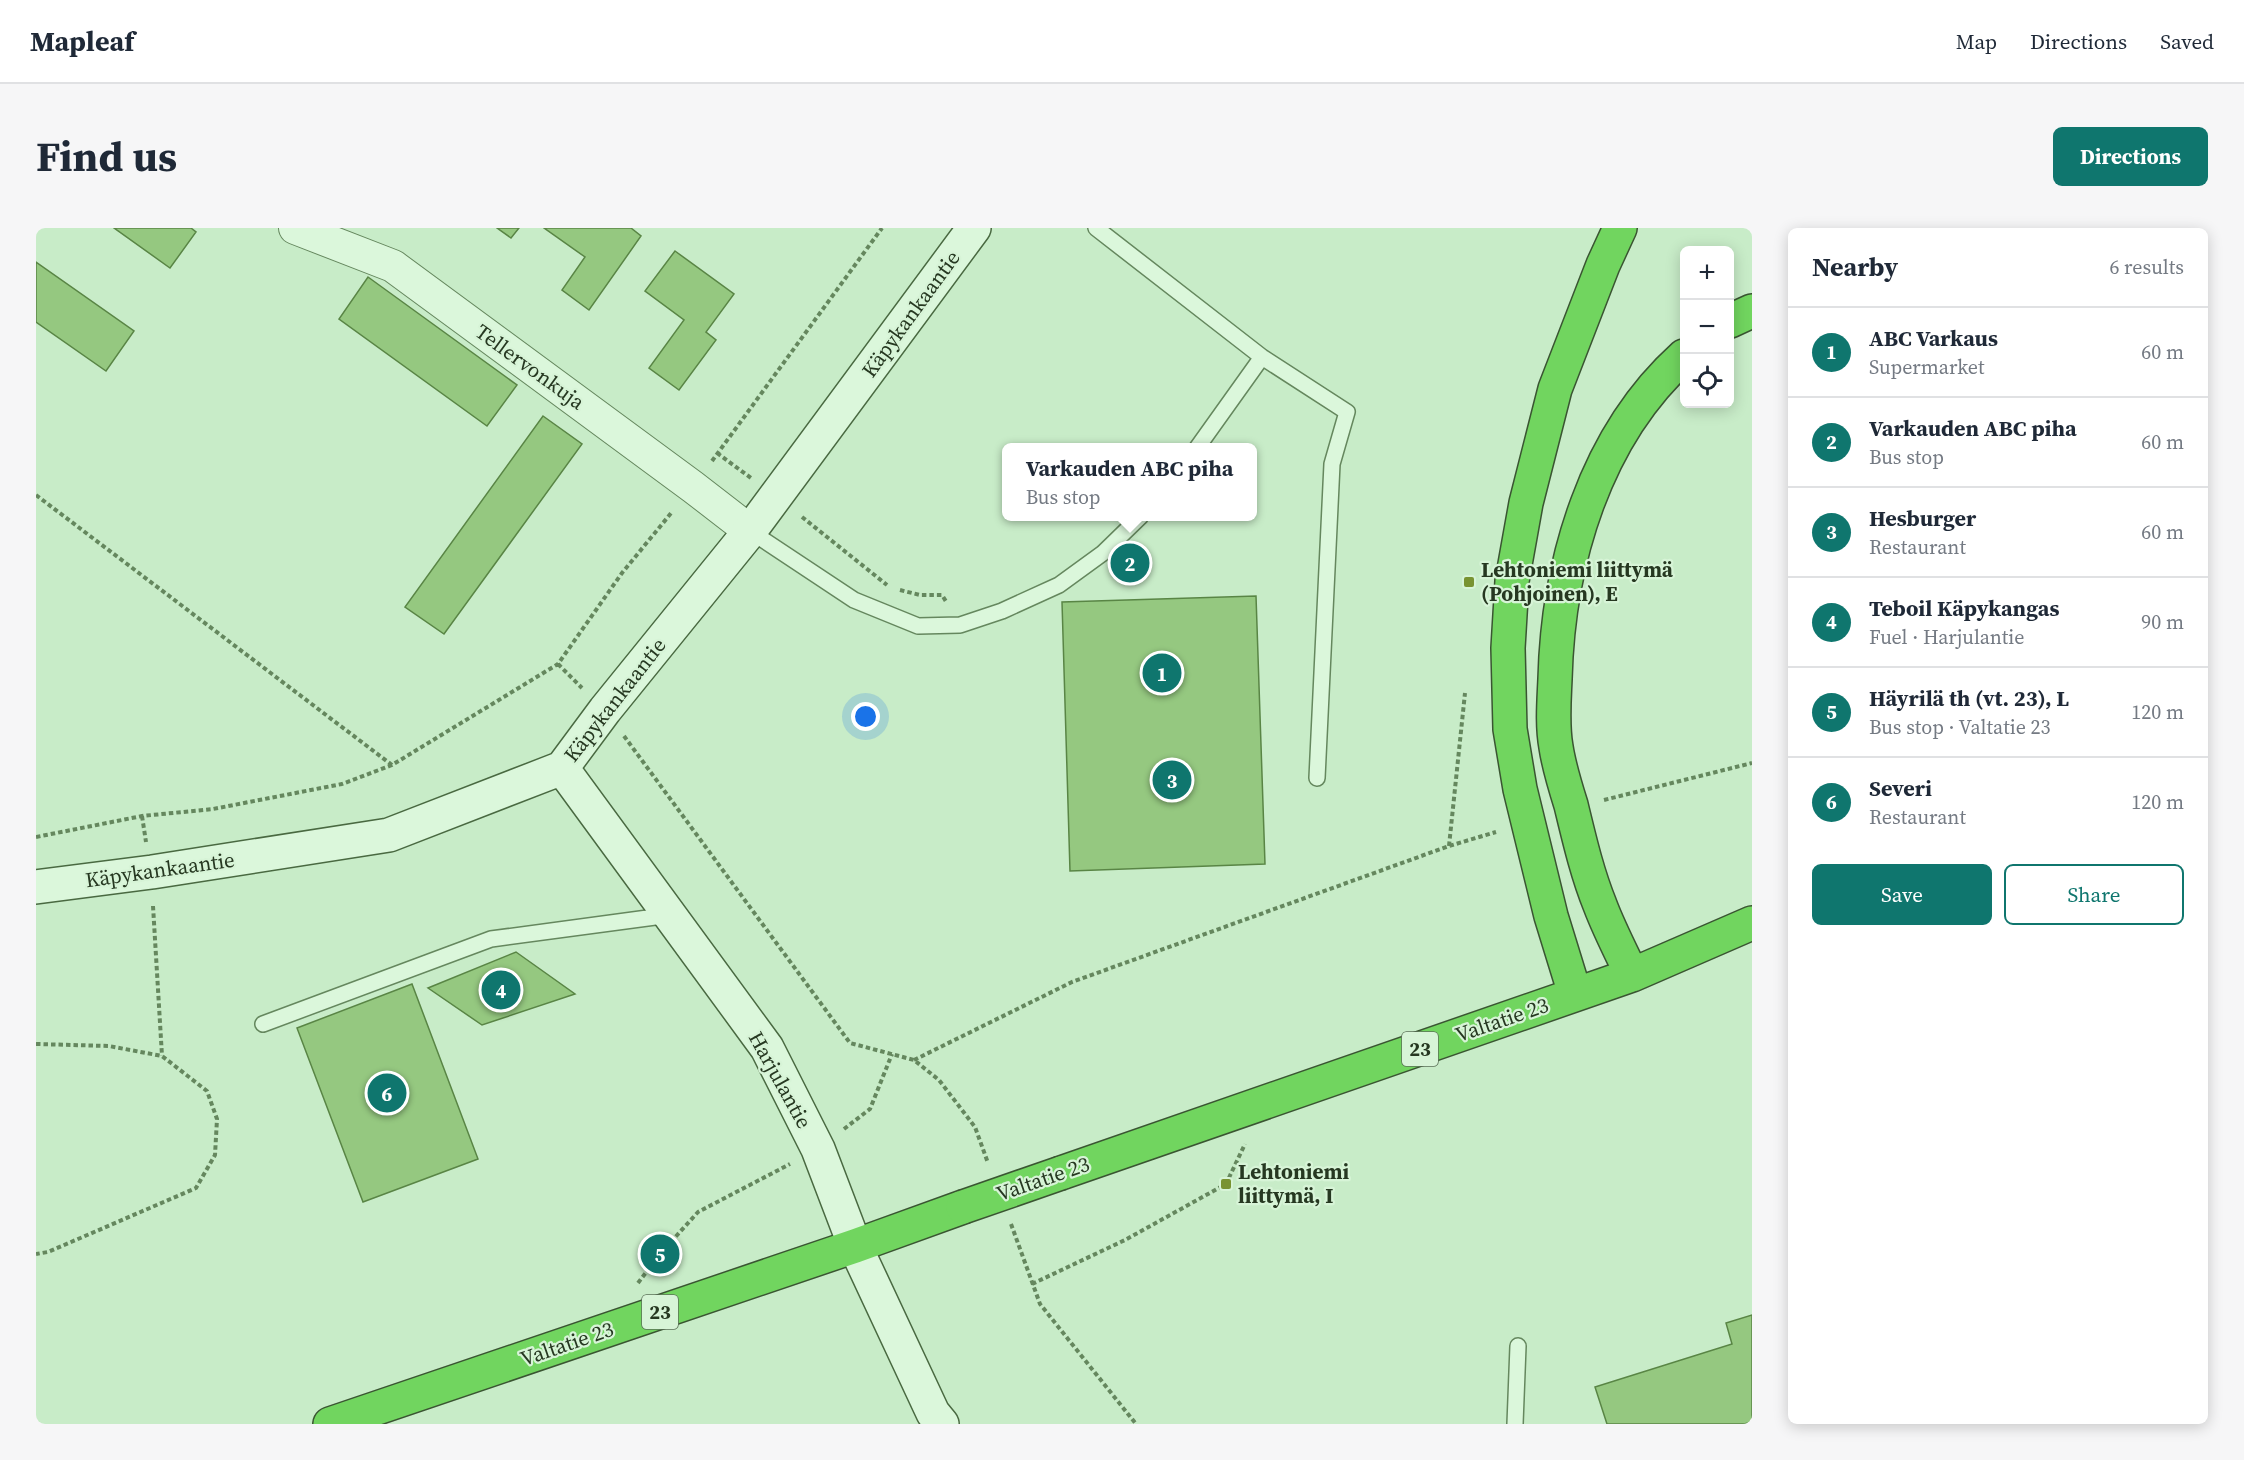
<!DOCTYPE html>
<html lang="en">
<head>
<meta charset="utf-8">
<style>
  body { margin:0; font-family:"Source Serif 4",serif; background:#f6f6f7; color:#1f2937 }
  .controls { position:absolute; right:18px; top:18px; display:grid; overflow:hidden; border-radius:9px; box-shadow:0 3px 15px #0003 }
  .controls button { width:54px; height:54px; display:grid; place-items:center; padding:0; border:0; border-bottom:2px solid #e0e1e3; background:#fff; color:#1f2937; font:30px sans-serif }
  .you { position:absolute; left:830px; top:489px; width:21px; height:21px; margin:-15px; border:4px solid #fff; border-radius:50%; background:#1a73e8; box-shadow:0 0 0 9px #1a73e833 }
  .badge { display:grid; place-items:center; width:39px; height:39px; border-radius:50%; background:#0f766e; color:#fff; font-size:20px; font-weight:700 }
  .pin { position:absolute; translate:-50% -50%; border:3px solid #fff; box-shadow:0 2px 6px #0006 }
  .popup { position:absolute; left:966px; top:215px; width:255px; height:78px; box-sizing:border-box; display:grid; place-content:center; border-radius:9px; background:#fff; filter:drop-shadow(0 2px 4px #0005); font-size:20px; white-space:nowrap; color:#747a83 }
  .popup b { font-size:22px; color:#1f2937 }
  .popup::after { content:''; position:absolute; left:50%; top:100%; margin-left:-12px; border:12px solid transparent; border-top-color:#fff }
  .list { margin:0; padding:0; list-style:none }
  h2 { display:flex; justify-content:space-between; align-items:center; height:78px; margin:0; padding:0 24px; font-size:26px }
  h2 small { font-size:20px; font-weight:400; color:#747a83 }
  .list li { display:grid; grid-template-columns:39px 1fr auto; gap:18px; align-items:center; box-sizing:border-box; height:90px; padding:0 24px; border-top:2px solid #e0e1e3 }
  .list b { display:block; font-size:22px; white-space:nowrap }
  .list p { margin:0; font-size:20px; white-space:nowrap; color:#747a83 }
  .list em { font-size:20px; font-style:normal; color:#747a83 }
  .actions { display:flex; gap:12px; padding:18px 24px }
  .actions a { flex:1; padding:14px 0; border:2px solid #0f766e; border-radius:9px; text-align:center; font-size:21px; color:#0f766e }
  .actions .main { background:#0f766e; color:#fff }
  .icon { flex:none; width:33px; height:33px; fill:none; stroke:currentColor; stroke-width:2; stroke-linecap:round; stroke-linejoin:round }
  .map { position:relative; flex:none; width:1716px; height:1196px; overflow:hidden; border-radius:9px }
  header { display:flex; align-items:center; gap:36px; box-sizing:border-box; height:84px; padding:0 30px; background:#fff; border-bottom:2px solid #e0e1e3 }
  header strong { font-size:28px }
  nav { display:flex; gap:33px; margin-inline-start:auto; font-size:21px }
  .intro { display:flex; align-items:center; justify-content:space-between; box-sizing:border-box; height:144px; padding:0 36px }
  h1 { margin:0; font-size:42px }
  .button { padding:15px 27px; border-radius:9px; background:#0f766e; color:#fff; font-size:21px; font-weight:700 }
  main { display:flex; gap:36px; padding:0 36px }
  aside { flex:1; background:#fff; border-radius:9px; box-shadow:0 3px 15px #0003 }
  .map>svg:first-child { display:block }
</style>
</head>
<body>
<header>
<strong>Mapleaf</strong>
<nav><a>Map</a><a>Directions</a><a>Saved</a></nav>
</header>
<div class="intro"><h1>Find us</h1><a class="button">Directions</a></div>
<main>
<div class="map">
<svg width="1716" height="1196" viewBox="0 0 1716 1196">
  <rect width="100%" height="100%" fill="#c8ecc8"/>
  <!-- building -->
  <path fill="#95c880" stroke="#598545" stroke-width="1.5" d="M 78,0 L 155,0 L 160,4 L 134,40 Z
    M 461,0 L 483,0 L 475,10 Z
    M 508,0 L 595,0 L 605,8 L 553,82 L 526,62 L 549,29 Z
    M 639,23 L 698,66 L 670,104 L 680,112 L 643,162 L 613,140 L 648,92 L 609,63 Z
    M 0,34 L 98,103 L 70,143 L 0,94 Z
    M 332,49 L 481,157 L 451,198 L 303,91 Z
    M 507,188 L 546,216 L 408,406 L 369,379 Z
    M 1220,368 L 1229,636 L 1034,643 L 1026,374 Z
    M 480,724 L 539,766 L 446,797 L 392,760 Z
    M 376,756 L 442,931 L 327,974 L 261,800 Z
    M 1716,1087 L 1716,1194 L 1708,1196 L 1571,1196 L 1559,1159 L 1696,1116 L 1690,1095 Z"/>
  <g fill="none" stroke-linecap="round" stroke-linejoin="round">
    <defs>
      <path id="lane" d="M 1060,0 L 1226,129 L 1311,184 L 1296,236 L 1281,550
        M 1161,220 L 1226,129
        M 714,303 L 818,372 L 882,398 L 924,397 L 966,383 L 1023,357 L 1067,325 L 1105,288
        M 227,796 L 455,711 L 634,687
        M 1479,1196 L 1482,1118"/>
      <path id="street" d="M 259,0 L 357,38 L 657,259 L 714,303"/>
      <path id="secondary" d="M 526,540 L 731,820 L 782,921 L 819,1018 L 897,1185 L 906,1196
        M 0,659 L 116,644 L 353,607 L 526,540 L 569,482 L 714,303 L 938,0"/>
      <path id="highway" d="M 1694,93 L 1716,83
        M 1596,747 C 1585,724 1573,701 1564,677 C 1551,645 1543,610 1535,577 C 1529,558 1523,539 1520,519 C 1516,497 1518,474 1519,451 C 1522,334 1559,208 1648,128
        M 1539,766 L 1515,688 L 1484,561 L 1474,501 L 1472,420 L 1476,353 L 1490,275 L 1519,161 L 1567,37 L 1584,0
        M 1025,945 L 1596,747 L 1716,695
        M 294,1196 L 819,1018 L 927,979"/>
    </defs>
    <!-- lane casing -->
    <use href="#lane" stroke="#65875e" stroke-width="18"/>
    <!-- street casing -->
    <use href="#street" stroke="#65875e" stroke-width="34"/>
    <!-- secondary casing -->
    <use href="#secondary" stroke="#496941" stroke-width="36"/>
    <!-- highway casing -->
    <use href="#highway" stroke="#3a5532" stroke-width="36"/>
    <!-- path -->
    <path stroke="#65875e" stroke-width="4" stroke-dasharray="4.5 3" stroke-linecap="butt" d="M 681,225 L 715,250
      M 676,233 L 846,0
      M 0,267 L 356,537
      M 766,289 L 851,357
      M 864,362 L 884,367 L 906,367 L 911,375
      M 522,436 L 546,460
      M 588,508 L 814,815 L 878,832 L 903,852 L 939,899 L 952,935
      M 1568,572 L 1716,535
      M 106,588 L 110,614
      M 0,609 L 106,588 L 177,581 L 306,556 L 356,537 L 522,436 L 586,345 L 636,284
      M 1413,618 L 1429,465
      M 117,678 L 126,828
      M 0,816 L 73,818 L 126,828 L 171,863 L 181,891 L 179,927 L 160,960 L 12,1024 L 0,1026
      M 878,832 L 1036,754 L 1413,618 L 1460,604
      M 808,901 L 834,881 L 856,826
      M 975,996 L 1004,1076 L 1100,1196
      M 602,1055 L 624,1026 L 662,984 L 754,936
      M 996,1056 L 1089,1012 L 1190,956 L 1209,916"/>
    <!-- lane -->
    <use href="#lane" stroke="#dbf7db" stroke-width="15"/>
    <!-- street -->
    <use href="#street" stroke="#dbf7db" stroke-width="32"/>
    <!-- secondary -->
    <use href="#secondary" stroke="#dbf7db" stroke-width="33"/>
    <!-- highway -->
    <use href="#highway" stroke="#71d55f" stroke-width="33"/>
    <defs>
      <path id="highway-bridge" d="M 927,979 L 1025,945"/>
    </defs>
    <!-- highway-bridge casing -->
    <use href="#highway-bridge" stroke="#3a5532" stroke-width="36" stroke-linecap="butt"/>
    <!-- highway-bridge -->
    <use href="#highway-bridge" stroke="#71d55f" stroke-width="33"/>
  </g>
  <!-- markers -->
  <g fill="#789331" stroke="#d7f4d7" stroke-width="2">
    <rect x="1427" y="348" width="12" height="12" rx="3"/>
    <rect x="1184" y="950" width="12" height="12" rx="3"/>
  </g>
  <g text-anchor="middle" stroke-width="4.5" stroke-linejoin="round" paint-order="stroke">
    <!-- shield labels -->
    <g fill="#d7f4d7" stroke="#5b7058" stroke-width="1.5">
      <rect x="1366" y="804" width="36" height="34" rx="4.5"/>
      <rect x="606" y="1067" width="36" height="34" rx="4.5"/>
    </g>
    <g font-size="20" font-weight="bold" fill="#263821">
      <text x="1384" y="828">23</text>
      <text x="624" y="1091">23</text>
    </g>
    <!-- street labels -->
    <g font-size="21" fill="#263821" stroke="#d7f4d7">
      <text transform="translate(875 86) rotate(-54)" y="7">Käpykankaantie</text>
      <text transform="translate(494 139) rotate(36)" y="7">Tellervonkuja</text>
      <text transform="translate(579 472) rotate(-52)" y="7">Käpykankaantie</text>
      <text transform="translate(124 642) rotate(-8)" y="7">Käpykankaantie</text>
      <text transform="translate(1466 792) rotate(-19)" y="7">Valtatie 23</text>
      <text transform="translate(744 852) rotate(61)" y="7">Harjulantie</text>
      <text transform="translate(1007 951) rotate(-19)" y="7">Valtatie 23</text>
      <text transform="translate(531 1116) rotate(-19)" y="7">Valtatie 23</text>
    </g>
    <!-- poi labels -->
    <g font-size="21" font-weight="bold" fill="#263821" stroke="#d7f4d7" text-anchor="start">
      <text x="1445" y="349">Lehtoniemi liittymä<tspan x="1445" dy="24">(Pohjoinen), E</tspan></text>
      <text x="1202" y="951">Lehtoniemi<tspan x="1202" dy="24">liittymä, I</tspan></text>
    </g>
  </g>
</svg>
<div class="controls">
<button>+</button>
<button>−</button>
<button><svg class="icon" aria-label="locate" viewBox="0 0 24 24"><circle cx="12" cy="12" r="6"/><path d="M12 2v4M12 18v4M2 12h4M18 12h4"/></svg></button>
</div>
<div class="you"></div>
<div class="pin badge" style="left:1126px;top:445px">1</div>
<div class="pin badge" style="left:1094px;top:335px">2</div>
<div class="popup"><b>Varkauden ABC piha</b>Bus stop</div>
<div class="pin badge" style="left:1136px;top:552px">3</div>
<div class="pin badge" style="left:465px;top:762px">4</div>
<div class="pin badge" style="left:624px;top:1026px">5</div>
<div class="pin badge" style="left:351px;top:865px">6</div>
</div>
<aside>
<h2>Nearby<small>6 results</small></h2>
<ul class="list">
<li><span class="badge">1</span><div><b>ABC Varkaus</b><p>Supermarket</p></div><em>60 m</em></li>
<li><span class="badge">2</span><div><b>Varkauden ABC piha</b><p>Bus stop</p></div><em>60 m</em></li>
<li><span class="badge">3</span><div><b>Hesburger</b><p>Restaurant</p></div><em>60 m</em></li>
<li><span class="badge">4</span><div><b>Teboil Käpykangas</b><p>Fuel · Harjulantie</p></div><em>90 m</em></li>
<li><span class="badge">5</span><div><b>Häyrilä th (vt. 23), L</b><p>Bus stop · Valtatie 23</p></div><em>120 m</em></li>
<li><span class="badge">6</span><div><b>Severi</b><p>Restaurant</p></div><em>120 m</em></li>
</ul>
<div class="actions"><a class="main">Save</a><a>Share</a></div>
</aside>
</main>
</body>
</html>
